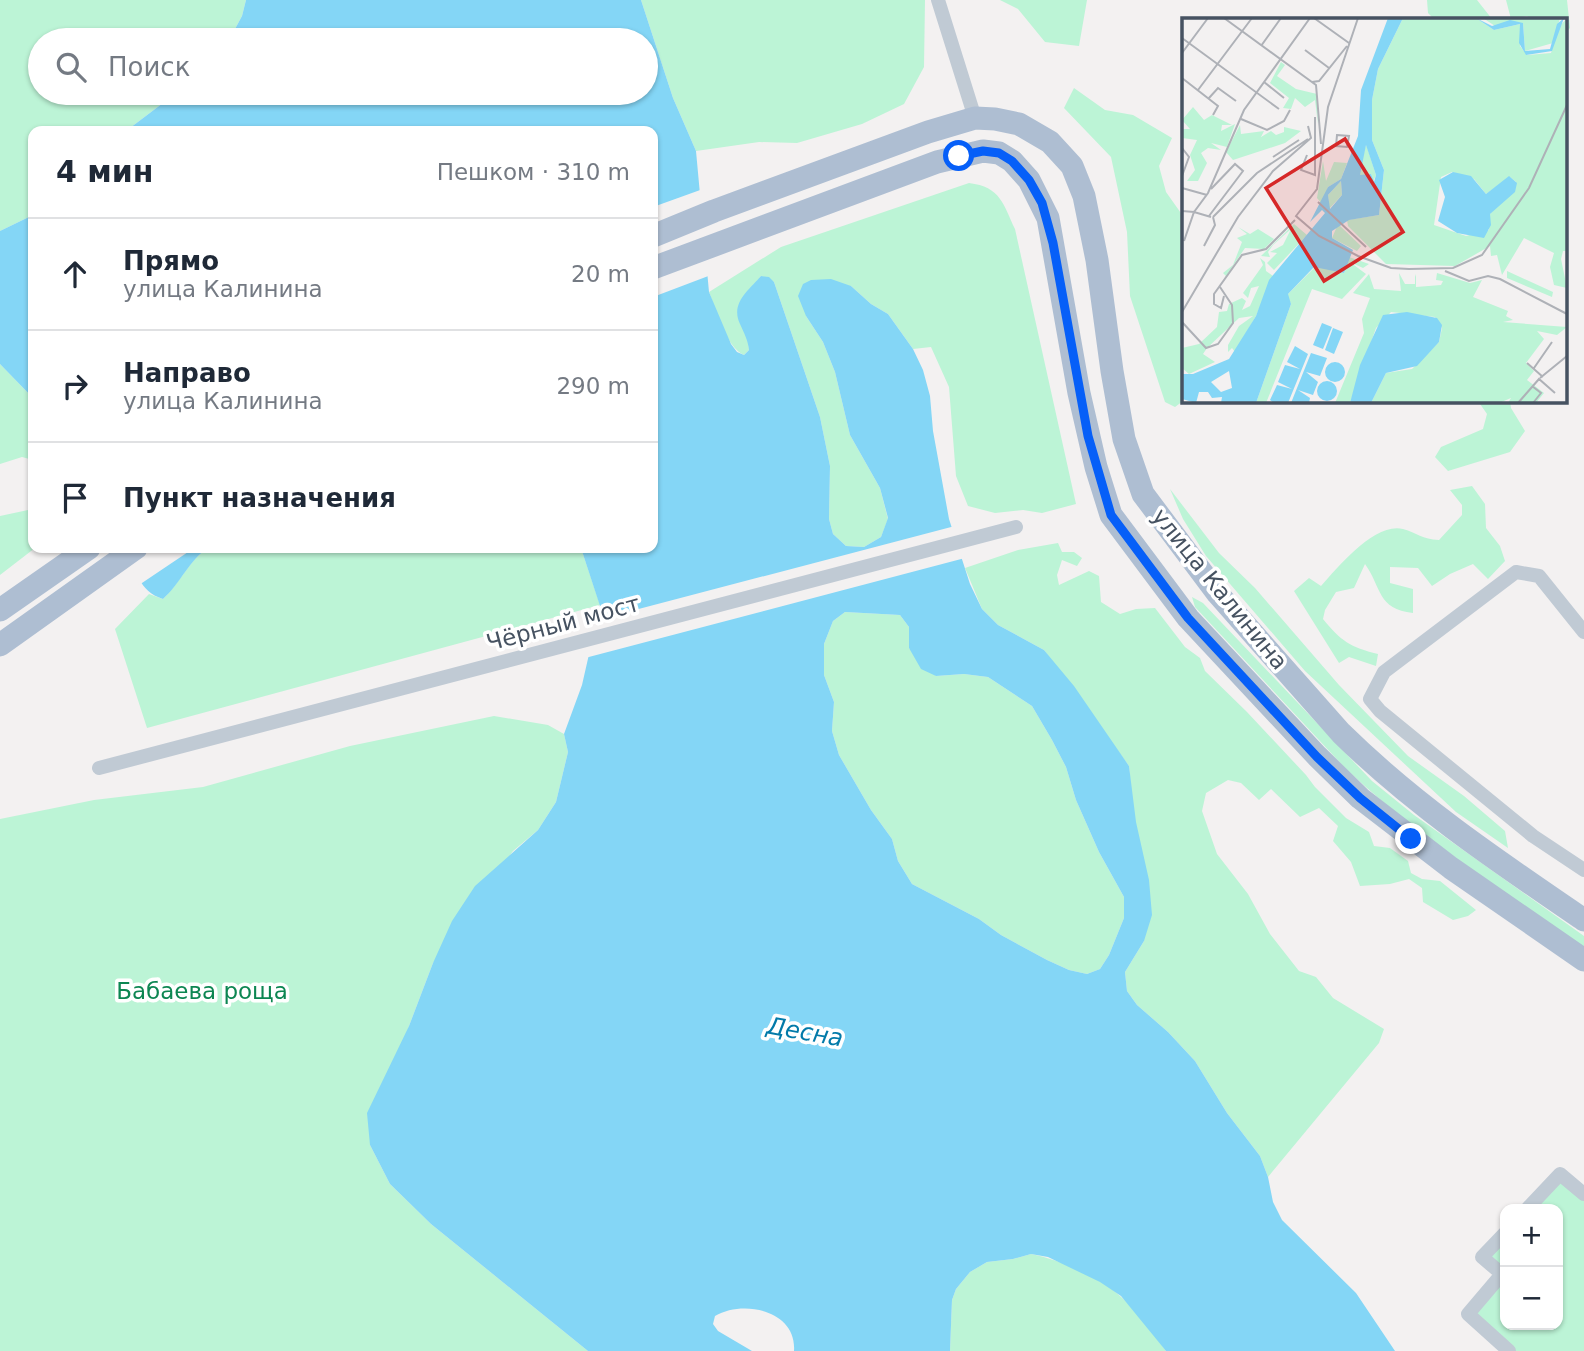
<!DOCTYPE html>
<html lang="ru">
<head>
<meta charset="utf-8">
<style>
  body { margin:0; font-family:"DejaVu Sans",sans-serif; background:#f2f2f3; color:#1f2937 }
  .controls { position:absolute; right:21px; bottom:21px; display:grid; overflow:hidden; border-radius:14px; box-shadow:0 2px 5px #0004 }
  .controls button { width:63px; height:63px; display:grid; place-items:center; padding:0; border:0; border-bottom:2px solid #e0e1e3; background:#fff; color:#1f2937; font:35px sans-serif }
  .stop { position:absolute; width:21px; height:21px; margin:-16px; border:5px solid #065ff8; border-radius:50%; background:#fff }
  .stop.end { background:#065ff8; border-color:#fff; box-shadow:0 2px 7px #0008 }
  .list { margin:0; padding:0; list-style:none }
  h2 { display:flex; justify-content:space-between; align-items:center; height:91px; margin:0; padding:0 28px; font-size:30px }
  h2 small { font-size:23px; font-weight:400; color:#747a83 }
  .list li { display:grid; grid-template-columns:46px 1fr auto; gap:21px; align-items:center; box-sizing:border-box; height:112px; padding:0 28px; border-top:2px solid #e0e1e3 }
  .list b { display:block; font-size:26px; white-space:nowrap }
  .list p { margin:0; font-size:23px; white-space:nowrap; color:#747a83 }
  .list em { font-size:23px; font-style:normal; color:#747a83 }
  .icon { flex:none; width:38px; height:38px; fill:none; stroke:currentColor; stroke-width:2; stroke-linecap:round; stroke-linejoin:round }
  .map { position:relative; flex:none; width:1584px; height:1351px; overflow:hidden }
  .search { position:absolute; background:#fff; box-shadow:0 2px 5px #0004; left:28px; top:28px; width:630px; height:77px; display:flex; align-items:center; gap:18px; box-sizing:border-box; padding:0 24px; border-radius:38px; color:#747a83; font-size:26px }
  .panel { position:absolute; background:#fff; box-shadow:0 2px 5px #0004; left:28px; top:126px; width:630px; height:427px; border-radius:14px }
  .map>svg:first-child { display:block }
</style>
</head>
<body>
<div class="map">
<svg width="1584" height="1351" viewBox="0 0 1584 1351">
  <rect width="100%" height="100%" fill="#f3f1f1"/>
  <!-- green -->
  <path fill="#bcf4d6" d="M 0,0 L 246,0 L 242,16 L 229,40 L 40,40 L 40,93 L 182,93 L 163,103 L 126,131 L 33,131 L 33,215 L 0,231 Z
    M 641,0 L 925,0 L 924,67 L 904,104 L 862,124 L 797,143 L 759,142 L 696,151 L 673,98 Z
    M 1000,0 L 1087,0 L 1079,46 L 1045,42 L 1018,9 Z
    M 1427,0 L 1477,0 L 1492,19 L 1434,19 L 1428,13 Z
    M 1506,0 L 1567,0 L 1570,28 L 1565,33 L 1565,19 L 1532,19 L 1527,16 L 1511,19 Z
    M 1074,88 L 1105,110 L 1133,115 L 1172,138 L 1159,166 L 1166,192 L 1183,216 L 1183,401 L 1175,407 L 1165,402 L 1130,296 L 1127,232 L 1111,157 L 1064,108 Z
    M 969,183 C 1001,187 1003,204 1015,229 L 1076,504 L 1042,513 L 1023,510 L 995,513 L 968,506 L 956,476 L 949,387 L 931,347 L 913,349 L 888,314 L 871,304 L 851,286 L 806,316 L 823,342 L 835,372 L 850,435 L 880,488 L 888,519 L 881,537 L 864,547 L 846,546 L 833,534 L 829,519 L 830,466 L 820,417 L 774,282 L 761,276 C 745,294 747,328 749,350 L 744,355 C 726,347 716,310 709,292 L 781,247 Z
    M 0,364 L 33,398 L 33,460 L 22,457 L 0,464 Z
    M 1478,401 L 1510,401 L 1511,408 L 1525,431 L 1510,452 L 1448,471 L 1435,457 L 1441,447 L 1483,429 L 1487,414 Z
    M 1472,486 L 1485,504 L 1486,528 L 1500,546 L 1505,561 L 1488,579 L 1473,564 L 1450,574 L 1432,586 L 1418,568 L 1390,567 L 1390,583 L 1413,589 L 1413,613 C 1377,609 1382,588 1365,564 L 1354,588 L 1336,592 L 1325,610 L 1323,619 C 1341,641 1350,647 1378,654 L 1376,666 L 1349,657 L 1339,663 L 1294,591 L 1309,578 L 1321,586 C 1338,567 1375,522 1403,529 C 1417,533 1422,539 1439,540 L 1462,515 L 1462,505 L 1450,490 Z
    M 1170,489 L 1219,553 L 1255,588 L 1339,685 L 1408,756 L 1464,796 L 1505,831 L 1508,848 L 1456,812 L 1305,671 L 1206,556 L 1183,519 Z
    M 33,506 L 35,548 L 0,575 L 0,516 L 28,510 Z
    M 1058,543 L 1062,552 L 1074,552 L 1082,558 L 1077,566 L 1062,560 L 1057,575 L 1059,585 L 1089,571 L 1099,576 L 1101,602 L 1120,614 L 1136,609 L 1155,608 L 1185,647 L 1200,658 L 1205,671 L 1247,712 L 1306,775 L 1315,787 L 1346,818 L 1369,832 L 1374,846 L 1390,848 L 1408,861 L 1411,873 L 1422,879 L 1440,881 L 1476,910 L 1468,916 L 1453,920 L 1423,902 L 1422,888 L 1409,879 L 1390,884 L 1360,886 L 1351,862 L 1333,841 L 1338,826 L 1319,808 L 1300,817 L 1271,789 L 1259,800 L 1241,783 L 1228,780 L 1206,793 L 1202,811 L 1217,854 L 1248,894 L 1270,934 L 1299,971 L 1316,977 L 1333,998 L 1384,1029 L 1379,1043 L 1268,1177 L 1260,1156 L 1227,1113 L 1195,1061 L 1168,1032 L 1137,1005 L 1127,991 L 1125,972 L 1144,941 L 1129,766 L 1044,650 L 998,625 L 982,609 L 965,568 L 1018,550 Z
    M 208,548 L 581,548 L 600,605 L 147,728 L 115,629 L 149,594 L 163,599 C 180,583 190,559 208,548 Z
    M 1192,597 L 1203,603 L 1372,781 L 1414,815 L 1584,936 L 1584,947 C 1503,890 1418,837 1346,769 L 1195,607 Z
    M 845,612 L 900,615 L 909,627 L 909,648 L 936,676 L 964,674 L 988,677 L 1032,706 L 1052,740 L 1066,767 L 1076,800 L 1099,852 L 1124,897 L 1124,918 L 1109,955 L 1100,969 L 1087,974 L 1069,970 L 1047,960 L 1001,935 L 979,919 L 912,884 L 898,861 L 892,839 L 871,810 L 839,755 L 832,731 L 834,702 L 824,675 L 824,644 L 833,621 Z
    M 494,716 L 548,725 L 564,734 L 568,752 L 556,802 L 538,830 L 513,851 L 433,963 L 409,1026 L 370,1145 L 390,1184 L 431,1224 L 588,1351 L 0,1351 L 0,819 L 94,800 L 203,787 L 350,746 Z
    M 1559,1176 L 1584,1196 L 1584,1351 L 1509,1351 L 1468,1314 L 1502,1274 L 1482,1257 L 1505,1233 L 1505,1325 L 1558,1325 L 1558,1209 L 1528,1209 Z
    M 1031,1254 C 1058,1259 1100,1277 1120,1296 C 1137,1310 1153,1333 1166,1351 L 950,1351 L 952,1300 L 956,1289 L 970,1272 L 987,1262 L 1013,1259 Z"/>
  <!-- water -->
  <path fill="#84d6f6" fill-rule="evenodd" d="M 246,0 L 641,0 L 673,98 L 696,151 L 709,292 L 731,344 L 737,352 L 744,355 L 749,350 C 748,340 744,333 740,324 C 730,303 749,290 761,276 L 769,277 L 774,282 L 820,417 L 830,466 L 829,519 L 833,534 L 846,546 L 864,547 L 881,537 L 888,518 L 880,488 L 850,435 L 835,372 L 823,342 L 806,316 L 798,296 L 803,284 L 811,280 L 831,279 L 851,286 L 871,304 L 888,314 L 913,349 L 923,370 L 930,396 L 933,431 L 949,519 L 970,584 L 982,609 L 998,625 L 1044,650 L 1074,686 L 1129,766 L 1136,822 L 1149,880 L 1152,915 L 1144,941 L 1125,972 L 1127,991 L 1137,1005 L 1168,1032 L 1195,1061 L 1227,1113 L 1260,1156 L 1268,1177 L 1273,1202 L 1282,1220 L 1356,1293 L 1395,1351 L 1166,1351 L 1121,1296 L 1100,1282 L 1048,1257 L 1031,1254 L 1013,1259 L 987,1262 L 970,1272 L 956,1289 L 952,1300 L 950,1351 L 794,1351 C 797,1311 744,1299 715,1316 L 713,1324 L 718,1331 L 752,1351 L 588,1351 L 431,1224 L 390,1184 L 370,1145 L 367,1113 L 409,1026 L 433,963 L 452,921 L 475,886 L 538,830 L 556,802 L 568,752 L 564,734 L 582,685 L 600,606 L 581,548 L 653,548 L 653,131 L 126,131 L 163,103 L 182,93 L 646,93 L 646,40 L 229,40 L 242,16 ZM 845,612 L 900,615 L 909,627 L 909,648 L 921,669 L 936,676 L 964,674 L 988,677 L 1032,706 L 1052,740 L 1066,767 L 1076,800 L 1099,852 L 1124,897 L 1124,918 L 1109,955 L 1100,969 L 1087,974 L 1069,970 L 1047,960 L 1001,935 L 979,919 L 912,884 L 898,861 L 892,839 L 871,810 L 839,755 L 832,731 L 834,702 L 824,675 L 824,644 L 833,621 Z
    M 33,215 L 33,398 L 0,364 L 0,231 Z
    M 128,548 L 208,548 C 190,559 180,584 163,599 C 138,591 136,570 128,548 Z"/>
  <!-- pier -->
  <path fill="#f3f1f1" d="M 703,189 L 711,275 L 653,297 L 653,207 Z
    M 955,526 L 965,558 L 585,658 L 593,621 Z
    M 124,548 L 194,548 L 139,585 Z"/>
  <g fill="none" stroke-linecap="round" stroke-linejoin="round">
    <!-- street -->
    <path stroke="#c0cad4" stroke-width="14" d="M 938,0 L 975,118
      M 1584,632 L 1539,576 L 1516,572 L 1384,672 L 1370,699 L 1380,711 L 1533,836 L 1584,870
      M 99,768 L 1016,527
      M 1527,1209 L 1560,1174 L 1584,1194
      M 1505,1233 L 1482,1257 L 1502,1274 L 1468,1314 L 1509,1351"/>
    <!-- primary -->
    <path stroke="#aebed2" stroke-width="23" d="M 653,236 L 714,211 L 928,132 L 975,118 L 995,119 L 1019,124 L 1050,142 L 1072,166 L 1084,196 L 1097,260 L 1112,371 L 1124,439 L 1143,494 L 1218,594 L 1341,733 C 1414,805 1499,862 1584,920
      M 653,268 L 937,162 L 983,151 L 999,153 L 1012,161 L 1029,180 L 1048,218 L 1079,393 L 1096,467 L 1111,515 L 1188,618 L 1317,756 L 1360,798 L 1451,868 L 1584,960
      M 0,610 L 89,548
      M 0,645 L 136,548"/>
  </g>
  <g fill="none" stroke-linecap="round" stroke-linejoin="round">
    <!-- route -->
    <path stroke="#065ff8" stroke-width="9" d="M 959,156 L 983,151 L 999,153 L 1012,161 L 1029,180 L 1042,203 L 1053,243 L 1088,436 L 1111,515 L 1188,618 L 1317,757 L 1360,798 L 1411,839"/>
  </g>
  <g text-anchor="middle" stroke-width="7" stroke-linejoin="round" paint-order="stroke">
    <!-- street labels -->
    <g font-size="23" fill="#465261" stroke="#fff">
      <text transform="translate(1220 589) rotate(51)" y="8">улица Калинина</text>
      <text transform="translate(563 623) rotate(-15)" y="8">Чёрный мост</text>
    </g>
    <!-- park labels -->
    <g font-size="23" fill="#0d8652" stroke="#fff">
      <text x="202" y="999">Бабаева роща</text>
    </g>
    <!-- water labels -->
    <g font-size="24" font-style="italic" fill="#027aa9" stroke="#fff">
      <text transform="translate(805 1032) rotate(10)" y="8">Десна</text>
    </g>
  </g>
  <!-- overview -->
  <g transform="translate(1182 18)">
    <rect width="385" height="385" fill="#f3f1f1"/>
    <path d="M 221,0 L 294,0 L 312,12 L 338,6 L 338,28 L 345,37 L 369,35 L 377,9 L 385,0 L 385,233 L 381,233 L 379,241 L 385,270 L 372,267 L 368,249 L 372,235 L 342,220 L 320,257 L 315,237 L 309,238 L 308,228 L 273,248 L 204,246 L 166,208 L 165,202 L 197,197 L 202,152 L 190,122 L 190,82 L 196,51 ZM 270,154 L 292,161 L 304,176 L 328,159 L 334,164 L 308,196 L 307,212 L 284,218 L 252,207 L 259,159 ZM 301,0 L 378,0 L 371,25 L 343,33 L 341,5 L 313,8 ZM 99,44 L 103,47 L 95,58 L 114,71 L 135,76 L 136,106 L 133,82 L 123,89 L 113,80 L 109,91 L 101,90 L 107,80 L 88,65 ZM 11,89 L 22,102 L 30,97 L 50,107 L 40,107 L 39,113 L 53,106 L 45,129 L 29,125 L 39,132 L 26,130 L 19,135 L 25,145 L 16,163 L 5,163 L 13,152 L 8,137 L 15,122 L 0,120 L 0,111 L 8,111 L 0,102 ZM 58,107 L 59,116 L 82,113 L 79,119 L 89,113 L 94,117 L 102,114 L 102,109 L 119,113 L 103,125 L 51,142 L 44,134 ZM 184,126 L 194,157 L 191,164 L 189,156 L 181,160 L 177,156 ZM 141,143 L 144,163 L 152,144 L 165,145 L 159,161 L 146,169 L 140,186 L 135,180 ZM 159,163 L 160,177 L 147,191 L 146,177 ZM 112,206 L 125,217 L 92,252 L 85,245 L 95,235 L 88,234 L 101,227 L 109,211 L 91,227 L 86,234 L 88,239 L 79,238 ZM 156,206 L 179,228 L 175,233 L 150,220 ZM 56,209 L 68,216 L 76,211 L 92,221 L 82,231 L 63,230 L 44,258 L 41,255 L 51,247 L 60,224 L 55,220 L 65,216 ZM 167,239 L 187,246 L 181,250 L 168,244 L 184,256 L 160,281 L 130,271 L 84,385 L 74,385 L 109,286 L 105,277 L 134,248 L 162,255 ZM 78,240 L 83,244 L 84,253 L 91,258 L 74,298 L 53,334 L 50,330 L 46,334 L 46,327 L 57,308 L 71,298 L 57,300 L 25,330 L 21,336 L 33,344 L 7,356 L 0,350 L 0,330 L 17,326 L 35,309 L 37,294 L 45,293 L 47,286 L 60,280 L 64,283 L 60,292 L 68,288 L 77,268 L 69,270 L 66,280 L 61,275 L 81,247 ZM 325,253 L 371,274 L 370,279 L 325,260 ZM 217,255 L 223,266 L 233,266 L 233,259 L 234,256 L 234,269 L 259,267 L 261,263 L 254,262 L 255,255 L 288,265 L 300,262 L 291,279 L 326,293 L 324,298 L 331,302 L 321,304 L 385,309 L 375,317 L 355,313 L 362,321 L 344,345 L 352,353 L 345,362 L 362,375 L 354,385 L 326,385 L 329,380 L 317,385 L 189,385 L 204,355 L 230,351 L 257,324 L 260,310 L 253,299 L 209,294 L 194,310 L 168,385 L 153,385 L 182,315 L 180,301 L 188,280 L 171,275 L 187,256 L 192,271 L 219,273 Z" fill="#bcf4d6" fill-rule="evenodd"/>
    <path d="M 206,0 L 221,0 L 196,51 L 190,82 L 190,122 L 202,152 L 197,197 L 167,202 L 150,213 L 150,220 L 171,232 L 162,255 L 132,249 L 106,276 L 109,286 L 74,385 L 39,385 L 40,379 L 30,380 L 26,374 L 17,374 L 14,385 L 0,381 L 0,356 L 11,356 L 47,341 L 74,298 L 87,262 L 143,195 L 140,192 L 128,204 L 146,169 L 159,161 L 176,118 L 179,72 ZM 184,127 L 194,157 L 192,164 L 189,156 L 178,157 ZM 159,163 L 160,177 L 148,191 L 146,177 ZM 47,353 L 50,370 L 39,374 L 29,364 ZM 294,0 L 310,8 L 328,2 L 341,5 L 343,33 L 368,31 L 375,6 L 382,0 L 370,33 L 344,37 L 337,25 L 338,6 L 312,12 ZM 271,154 L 289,158 L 304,176 L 327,158 L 335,165 L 333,174 L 308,196 L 309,207 L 302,220 L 275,215 L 256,203 L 263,179 L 257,162 ZM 225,294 L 255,300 L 260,307 L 257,324 L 235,348 L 204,355 L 189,385 L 168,385 L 178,347 L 201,297 ZM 140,305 L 150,309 L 141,331 L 131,327 ZM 151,310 L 161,314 L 152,336 L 143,332 ZM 113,328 L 126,336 L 106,385 L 92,385 L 88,382 L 95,367 L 110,371 L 96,364 L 103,347 L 118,351 L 105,344 ZM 129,335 L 145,340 L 138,358 L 124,354 L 136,364 L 131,377 L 116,372 L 128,380 L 127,385 L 109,385 ZM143 354a10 10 0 1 1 20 0a10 10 0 1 1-20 0ZM135 373a10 10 0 1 1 20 0a10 10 0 1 1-20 0Z" fill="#84d6f6" fill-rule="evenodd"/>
    <path fill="none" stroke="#aeb1b7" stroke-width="2" d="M 42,0 L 134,67 L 139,126M 132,0 L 167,25M 176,0 L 146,89 L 135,171 L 114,198 L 137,218 L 176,238 L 209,250 L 227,251 L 271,250 L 300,237 L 347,170 L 385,87M 0,20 L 97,91M 79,28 L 99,0M 123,32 L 147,50M 0,35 L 26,0M 0,60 L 36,88 L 31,97M 82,64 L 102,80M 130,64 L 137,63 L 165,28M 16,72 L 70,0M 27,80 L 36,70 L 54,83M 59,101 L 85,112 L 102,103 L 108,92M 155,117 L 167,118 L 165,129 L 154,128 ZM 0,130 L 7,139 L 0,158M 125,137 L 119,152 L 133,157 L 133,99M 91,139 L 117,122M 0,170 L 25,177M 136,184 L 184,229M 0,193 L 12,194 L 26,175 L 62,92 L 128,0M 27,198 L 61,153 L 53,146 L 29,171M 31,199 L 75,155 L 126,121M 2,223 L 12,194 L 29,199M 22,228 L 33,207 L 31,199M 263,253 L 287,263 L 306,258 L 318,261 L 385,296M 42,278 L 39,290 L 32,286 L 32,276 L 60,237 L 84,231 L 113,202M 0,294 L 56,199 L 91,153 L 129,120 L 126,108M 0,304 L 24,330 L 36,326 L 51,305 L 50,287 L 38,269M 345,345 L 361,359M 352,350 L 370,324M 358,360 L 385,338M 350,368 L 359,375 L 351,385M 336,385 L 357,361 L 373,375"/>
    <path fill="#d62828" fill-opacity="0.15" stroke="#d62828" stroke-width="3.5" d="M 163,121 L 221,214 L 142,263 L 84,170 Z"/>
    <rect width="385" height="385" fill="none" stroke="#465261" stroke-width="3.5"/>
  </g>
</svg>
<div class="controls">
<button>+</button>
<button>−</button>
</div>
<div class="stop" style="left:959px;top:156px"></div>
<div class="stop end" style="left:1411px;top:839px"></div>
<div class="search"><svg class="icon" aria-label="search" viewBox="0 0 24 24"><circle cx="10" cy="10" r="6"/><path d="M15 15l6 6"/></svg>Поиск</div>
<section class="panel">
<h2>4 мин<small>Пешком · 310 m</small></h2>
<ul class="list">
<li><svg class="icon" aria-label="ahead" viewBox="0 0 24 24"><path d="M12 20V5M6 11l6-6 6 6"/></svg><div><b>Прямо</b><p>улица Калинина</p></div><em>20 m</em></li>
<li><svg class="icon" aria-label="right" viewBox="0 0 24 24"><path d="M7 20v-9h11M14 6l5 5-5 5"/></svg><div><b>Направо</b><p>улица Калинина</p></div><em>290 m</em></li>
<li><svg class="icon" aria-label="arrive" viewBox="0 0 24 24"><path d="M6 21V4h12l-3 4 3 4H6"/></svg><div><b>Пункт назначения</b></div></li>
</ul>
</section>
</div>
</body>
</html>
